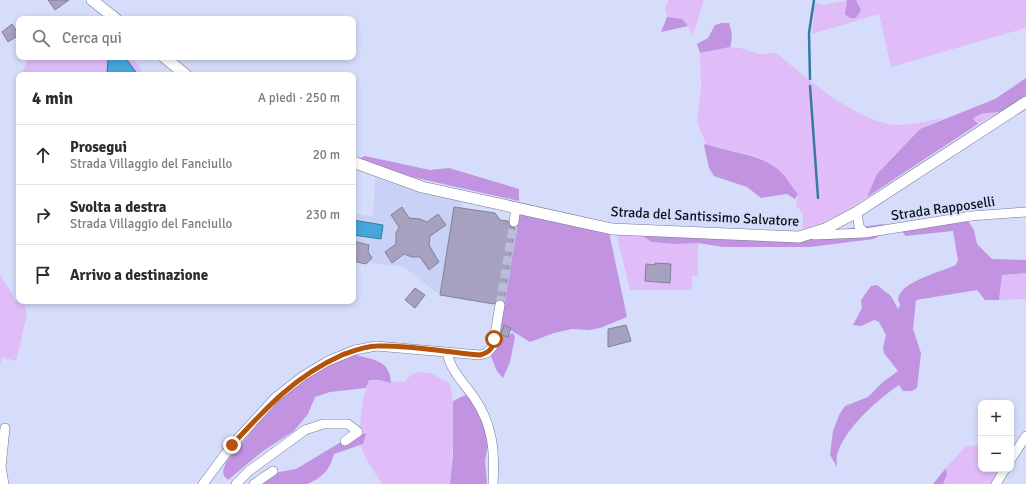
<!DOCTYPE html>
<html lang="it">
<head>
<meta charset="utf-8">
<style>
  body { margin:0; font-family:Signika,sans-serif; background:#f7f7f7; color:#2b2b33 }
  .controls { position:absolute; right:12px; bottom:12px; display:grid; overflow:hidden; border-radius:8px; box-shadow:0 2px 6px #0003 }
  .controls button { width:36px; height:36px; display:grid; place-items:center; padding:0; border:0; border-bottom:1px solid #e1e1e2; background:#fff; color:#2b2b33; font:20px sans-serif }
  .stop { position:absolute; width:12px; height:12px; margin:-9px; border:3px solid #b45309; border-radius:50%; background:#fff }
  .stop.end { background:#b45309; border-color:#fff; box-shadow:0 1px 4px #0008 }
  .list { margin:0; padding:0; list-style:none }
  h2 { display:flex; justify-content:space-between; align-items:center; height:52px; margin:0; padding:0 16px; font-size:17px }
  h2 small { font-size:13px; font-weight:400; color:#7c7c81 }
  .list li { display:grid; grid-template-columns:26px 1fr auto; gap:12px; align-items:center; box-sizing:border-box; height:60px; padding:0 16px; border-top:1px solid #e1e1e2 }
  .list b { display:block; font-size:15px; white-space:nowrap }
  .list p { margin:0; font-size:13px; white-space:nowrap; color:#7c7c81 }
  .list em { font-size:13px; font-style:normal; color:#7c7c81 }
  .icon { flex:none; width:22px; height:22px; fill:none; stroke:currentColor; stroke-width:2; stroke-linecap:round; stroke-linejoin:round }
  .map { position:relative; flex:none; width:1026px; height:484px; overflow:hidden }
  .search { position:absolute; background:#fff; box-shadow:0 2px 6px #0003; left:16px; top:16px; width:340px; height:44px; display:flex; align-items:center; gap:10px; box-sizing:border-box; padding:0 14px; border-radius:8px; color:#7c7c81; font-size:15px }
  .panel { position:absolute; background:#fff; box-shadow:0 2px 6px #0003; left:16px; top:72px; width:340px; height:232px; border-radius:8px }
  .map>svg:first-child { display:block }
</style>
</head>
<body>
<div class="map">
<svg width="1026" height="484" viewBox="0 0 1026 484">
  <rect width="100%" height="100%" fill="#d6ddfb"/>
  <!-- built -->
  <path fill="#c9d2f6" d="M 375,178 L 460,201 L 463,208 L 500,220 L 516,222 L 503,305 L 440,295 L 404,267 L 353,260 L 353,214 L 373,216 Z"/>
  <!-- green -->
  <path fill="#e0bdf9" d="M 669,0 L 704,0 L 693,35 C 686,21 683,19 667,17 L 665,8 Z
    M 847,0 L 846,4 L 856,18 L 861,10 L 856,0 L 1026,0 L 1026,28 L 891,67 L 879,14 L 812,34 L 815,3 L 824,5 Z
    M 730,47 L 740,48 L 760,54 L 777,53 C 805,78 859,123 897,125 C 914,125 930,121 946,117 L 920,129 L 892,158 L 877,174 L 867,197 L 846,211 L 818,225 L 803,229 L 803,214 L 796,205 L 798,194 C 789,182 781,170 768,162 C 751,151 725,152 706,144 L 697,122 L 701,86 L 700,53 Z
    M 29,57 L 108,57 L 107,75 L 21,75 Z
    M 125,57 C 135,57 140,67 143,75 L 138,75 Z
    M 988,111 L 1001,111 L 978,124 L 974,122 L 973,119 L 982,112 Z
    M 616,233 L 640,234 L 651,242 L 675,244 L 698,243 L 698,276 L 692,276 L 692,290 L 630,290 Z
    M 1026,273 L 1026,299 L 999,300 L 1002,275 Z
    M 0,274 L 14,297 L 13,298 L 25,306 L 27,315 L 16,361 L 2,357 L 0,365 Z
    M 417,372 L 430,373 L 449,383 C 457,398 452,464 450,484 L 382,484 L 367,461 L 358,440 L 363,400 L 369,380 L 404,382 L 411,375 Z
    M 981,444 L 981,469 L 999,469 L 991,484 L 943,484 L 947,475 L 946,468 L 965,447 Z"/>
  <!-- forest -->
  <path fill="#c193e0" d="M 847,0 L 856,0 L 861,10 L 856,18 L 850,18 L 845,14 Z
    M 667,17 L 682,19 L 688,26 L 661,32 Z
    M 722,23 L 729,23 C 732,32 733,38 730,47 L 700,53 L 697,44 L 708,38 L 715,25 Z
    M 1026,78 L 1026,95 C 1019,100 1009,109 1001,111 C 989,115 985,109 973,119 L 978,124 L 867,197 L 877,174 L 920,129 L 995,99 Z
    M 706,144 C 731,154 760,152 781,172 C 787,178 792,187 798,194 L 795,199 L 787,194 L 761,198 L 747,187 L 714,176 L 709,168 L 704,145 Z
    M 365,156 L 430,170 L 449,168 L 519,189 L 519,201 L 403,175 L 358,159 Z
    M 519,214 L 609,232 L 627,317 L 600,328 L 589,330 L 572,329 L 554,333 L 530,342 L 504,326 L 508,335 L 513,333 L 515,337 L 510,362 L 503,378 L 497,371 L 490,354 L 501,324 Z
    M 968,221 L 974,230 L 977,244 L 992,259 L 1026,260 L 1026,273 L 1002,275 L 999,300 L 985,300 L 977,290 L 916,300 L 913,329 L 921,353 L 917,388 L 912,391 L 903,391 L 899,385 C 878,399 844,429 837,455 C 836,458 837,463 837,467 L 830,455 L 833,431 L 839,415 L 845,406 L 868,397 L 883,382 L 898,371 L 884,353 L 883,347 L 886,335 L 879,322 L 874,320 L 861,326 L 853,325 L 862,308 L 861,300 L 871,286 L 877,285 L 891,296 L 898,309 L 900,305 L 898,299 C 901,281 941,272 956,265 L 958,260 L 953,231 L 906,236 L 899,229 Z
    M 884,224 L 884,233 L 874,239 L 810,247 L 723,247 L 698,243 L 675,244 L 651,242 L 640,234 L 775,238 Z
    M 356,355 C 374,360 390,360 391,383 L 379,380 L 369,380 L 366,388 L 330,392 L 315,397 L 308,414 L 294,431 L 263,451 L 228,480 L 224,476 L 223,471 L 226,462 L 259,422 L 299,381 L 341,357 Z
    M 470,395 L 482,412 L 487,433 L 488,446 L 485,460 L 487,484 L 450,484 L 453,454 L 453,401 L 463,396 Z
    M 359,434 L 366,434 L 363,444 L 334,454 C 330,470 322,478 307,484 L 257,484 L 279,472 L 296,469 L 341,442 Z
    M 946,468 L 947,475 L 943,484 L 933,484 Z"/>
  <!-- water -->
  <path fill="#47a6dc" stroke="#3679a2" d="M 108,57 L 125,57 L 138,75 L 107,75 Z
    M 353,220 L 383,225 L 381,239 L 353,235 Z"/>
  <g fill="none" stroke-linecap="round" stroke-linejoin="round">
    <!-- stream -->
    <path stroke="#3679a2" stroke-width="2.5" d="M 810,79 L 809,33 L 814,0
      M 810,86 L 818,198"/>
  </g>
  <!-- building -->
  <path fill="#a6a1be" stroke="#837f9a" d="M 48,0 L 69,0 L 55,10 Z
    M 12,24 L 19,35 L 8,42 L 2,32 Z
    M 402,207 L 409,218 L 420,219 L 427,222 L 438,214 L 446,225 L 430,236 L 429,245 L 439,262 L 429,270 L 420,257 L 412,257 L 404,254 L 392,263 L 385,252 L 396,244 L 396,233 L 399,227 L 391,215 Z
    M 454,207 L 495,213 L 500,220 L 508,221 L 510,226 L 515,228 L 504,300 L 498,300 L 494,304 L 440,295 Z
    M 353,241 L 369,245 L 368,252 L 372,258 L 366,264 L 353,261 Z
    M 655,263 L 671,264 L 670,283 L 645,281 L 646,264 L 655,265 Z
    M 415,288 L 425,295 L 415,308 L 405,300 Z
    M 504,325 L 511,328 L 508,337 L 501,335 Z
    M 626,325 L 631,341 L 608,347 L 608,329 Z"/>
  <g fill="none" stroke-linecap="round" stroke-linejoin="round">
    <!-- minor-tunnel -->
    <path stroke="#b8bed9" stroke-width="9" stroke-dasharray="9 4.5" stroke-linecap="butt" d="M 500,305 L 514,222"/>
    <defs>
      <path id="minor" d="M 857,212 L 859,227 L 865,233 L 971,216 L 1026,212
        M 514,222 L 516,207
        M 814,235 L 865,233
        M 447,352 C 450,370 464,383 475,399 C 493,425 495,453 493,484
        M 1011,459 L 1026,436
        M 4,484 L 1,467 L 5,428
        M 203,484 L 232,445 L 275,398 L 303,376 L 328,361 L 355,350 L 376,346 L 480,355 L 487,353 L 493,346 L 500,305
        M 236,484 L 249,471 L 305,430 L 323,424 L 348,424 L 358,432 L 345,441
        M 254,484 L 273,471
        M 996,484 L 1005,469"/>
      <path id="tertiary" d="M 92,0 L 116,19
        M 164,57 L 186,75
        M 353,162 L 422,187 L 612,229 L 799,237 L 825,229 L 857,212 L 1026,102"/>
    </defs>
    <!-- minor casing -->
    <use href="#minor" stroke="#737994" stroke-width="10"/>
    <!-- tertiary casing -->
    <use href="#tertiary" stroke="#737994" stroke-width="12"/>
    <!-- minor -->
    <use href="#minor" stroke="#fff" stroke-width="9"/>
    <!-- tertiary -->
    <use href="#tertiary" stroke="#fff" stroke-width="11"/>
  </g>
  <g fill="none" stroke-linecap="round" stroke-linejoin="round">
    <!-- route -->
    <path stroke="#b45309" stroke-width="5" d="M 232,445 C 266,408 295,376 342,355 C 353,351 365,346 377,346 C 411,345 446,352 480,355 C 490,352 493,348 494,339"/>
  </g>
  <g text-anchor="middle" stroke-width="3.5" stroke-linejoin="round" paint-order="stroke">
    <!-- street labels -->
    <g font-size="14" fill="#0e111a" stroke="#d6ddfb">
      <text transform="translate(943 208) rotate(-8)" y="5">Strada Rapposelli</text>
      <text transform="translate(705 216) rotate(3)" y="5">Strada del Santissimo Salvatore</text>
    </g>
  </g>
</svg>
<div class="controls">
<button>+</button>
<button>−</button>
</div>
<div class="stop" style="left:494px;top:339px"></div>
<div class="stop end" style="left:232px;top:445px"></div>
<div class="search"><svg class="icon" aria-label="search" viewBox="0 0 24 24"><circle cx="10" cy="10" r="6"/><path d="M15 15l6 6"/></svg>Cerca qui</div>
<section class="panel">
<h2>4 min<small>A piedi · 250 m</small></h2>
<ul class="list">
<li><svg class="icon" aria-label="ahead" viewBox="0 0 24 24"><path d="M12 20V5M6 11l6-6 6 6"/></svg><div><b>Prosegui</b><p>Strada Villaggio del Fanciullo</p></div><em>20 m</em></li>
<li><svg class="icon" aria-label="right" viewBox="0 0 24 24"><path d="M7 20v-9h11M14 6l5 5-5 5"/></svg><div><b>Svolta a destra</b><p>Strada Villaggio del Fanciullo</p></div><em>230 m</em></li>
<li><svg class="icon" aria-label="arrive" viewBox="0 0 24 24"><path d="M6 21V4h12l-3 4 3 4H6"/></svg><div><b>Arrivo a destinazione</b></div></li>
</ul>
</section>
</div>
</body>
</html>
